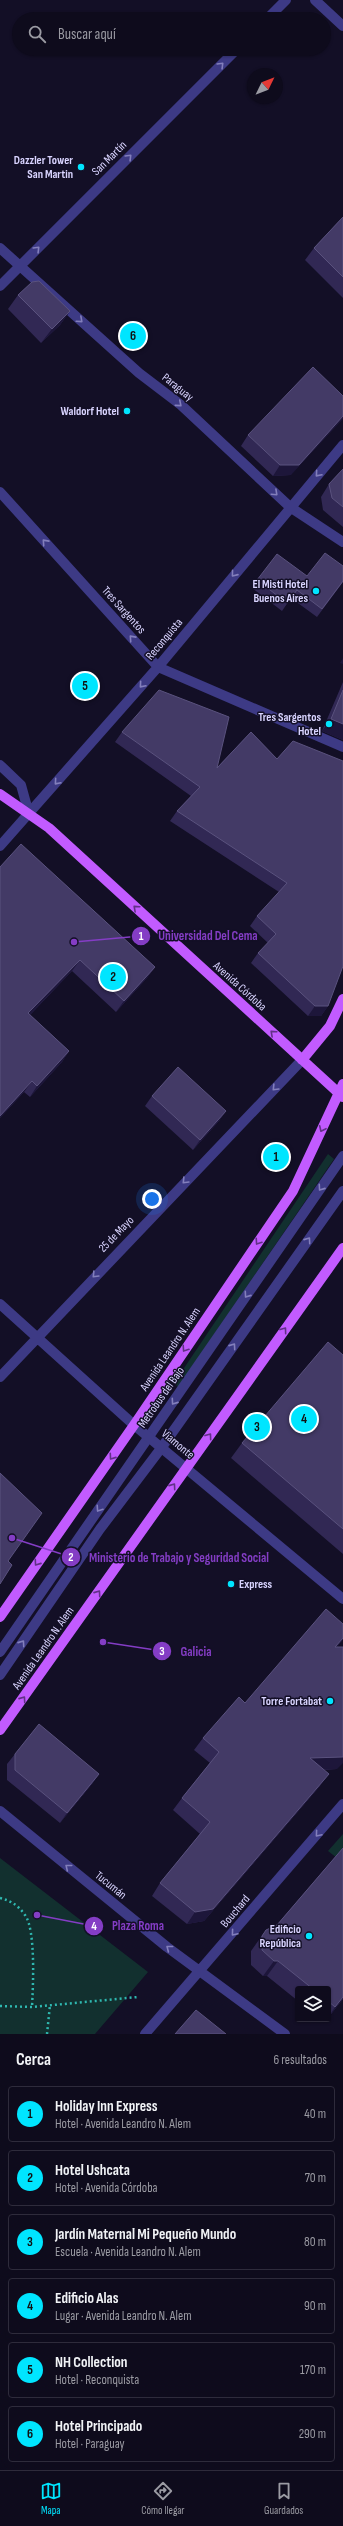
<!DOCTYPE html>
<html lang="es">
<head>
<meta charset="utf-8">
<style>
  body { margin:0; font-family:"Sofia Sans Condensed",sans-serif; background:#1c1929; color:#f1f3f6 }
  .controls { position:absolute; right:12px; bottom:12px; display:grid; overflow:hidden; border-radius:4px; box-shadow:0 1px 3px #0004 }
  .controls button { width:36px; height:36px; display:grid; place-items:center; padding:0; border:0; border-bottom:1px solid #2e2b3b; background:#0e0b1c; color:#f1f3f6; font:20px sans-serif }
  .compass { position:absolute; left:247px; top:68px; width:36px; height:36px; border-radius:50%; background:#0e0b1c; box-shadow:0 1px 3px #0004; rotate:47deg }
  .you { position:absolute; left:152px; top:1199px; width:14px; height:14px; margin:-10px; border:3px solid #fff; border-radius:50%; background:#1a73e8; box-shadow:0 0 0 6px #1a73e833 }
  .badge { display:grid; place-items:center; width:26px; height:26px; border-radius:50%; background:#00e5ff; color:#111; font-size:13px; font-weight:700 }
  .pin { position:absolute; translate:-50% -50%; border:2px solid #fff; box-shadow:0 1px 4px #0006 }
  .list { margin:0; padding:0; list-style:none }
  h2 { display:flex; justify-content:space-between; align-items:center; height:52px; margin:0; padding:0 16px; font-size:17px }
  h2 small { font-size:13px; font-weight:400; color:#9b9ba3 }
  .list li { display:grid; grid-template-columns:26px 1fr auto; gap:12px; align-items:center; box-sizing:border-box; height:56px; margin:0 8px 8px; padding:0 8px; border:1px solid #2e2b3b; border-radius:4px }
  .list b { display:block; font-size:15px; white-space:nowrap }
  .list p { margin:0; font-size:13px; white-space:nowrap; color:#9b9ba3 }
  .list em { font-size:13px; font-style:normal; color:#9b9ba3 }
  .icon { flex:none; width:22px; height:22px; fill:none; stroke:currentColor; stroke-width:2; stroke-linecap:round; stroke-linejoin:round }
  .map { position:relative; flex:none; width:343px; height:2034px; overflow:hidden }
  .search { position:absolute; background:#0e0b1c; box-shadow:0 1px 3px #0004; left:12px; right:12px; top:12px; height:44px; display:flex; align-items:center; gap:10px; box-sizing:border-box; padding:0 14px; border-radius:22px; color:#9b9ba3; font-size:15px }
  .sheet { height:436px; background:#0e0b1c }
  nav { display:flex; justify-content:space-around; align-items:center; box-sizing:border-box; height:56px; border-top:1px solid #2e2b3b; background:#0e0b1c; font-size:11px; color:#9b9ba3 }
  nav a { display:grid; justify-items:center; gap:2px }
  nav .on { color:#00e5ff }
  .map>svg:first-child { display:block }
</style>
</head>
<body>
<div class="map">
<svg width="343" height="2034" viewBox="0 0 343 2034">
  <rect width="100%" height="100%" fill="#130f26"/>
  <!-- green -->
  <path fill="#12302f" d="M 328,1154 L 334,1159 L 178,1387 L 174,1383 Z
    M 343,1834 L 343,1851 L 337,1858 L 328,1851 Z
    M 0,1858 L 148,1972 L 95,2034 L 0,2034 Z"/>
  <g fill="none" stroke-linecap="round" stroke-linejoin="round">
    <!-- path -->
    <path stroke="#2fb8b0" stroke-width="2.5" stroke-dasharray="2 3" stroke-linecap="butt" d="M 0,1898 C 11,1901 18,1905 25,1915 C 36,1930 33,1987 32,2007
      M 0,2006 L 32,2007 L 138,1997
      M 47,2034 L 50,2005"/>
    <!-- lane -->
    <path stroke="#3d3a85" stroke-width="10" d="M 0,765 L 21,785 L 29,814
      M 0,1652 L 343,1156
      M 0,1675 L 100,1529 L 162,1447 L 343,1191"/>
    <!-- street -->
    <path stroke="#3d3a85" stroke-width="10" d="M 315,0 L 343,26
      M 267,19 L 286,0
      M 0,248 L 139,373 L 181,405 L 290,507 L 343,542
      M 0,286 L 237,49
      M 0,492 L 158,667 L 343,747
      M 0,846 L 158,667 L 343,445
      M 0,1304 L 134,1425 L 343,1599
      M 0,1377 L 302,1060
      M 0,1811 L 167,1947 L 285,2034
      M 145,2034 L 343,1804"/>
    <!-- primary -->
    <path stroke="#c25bff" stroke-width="10" d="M 0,794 L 49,828 L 343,1097
      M 302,1060 L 330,1026 L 343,999
      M 0,1617 L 134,1425 L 293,1191 L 343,1084
      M 0,1730 L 343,1248"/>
  </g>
  <!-- wall -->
  <path fill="#312854" d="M 343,217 L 343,298 L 305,260 L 314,248 Z
    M 18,295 L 70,311 L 60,325 L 41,343 L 8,309 Z
    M 248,435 L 291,475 L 273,476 L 241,446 Z
    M 343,469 L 343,527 L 323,510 L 321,497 L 329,484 Z
    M 307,576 L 343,582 L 317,617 L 291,598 L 282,611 L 252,588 L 257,580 Z
    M 343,682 L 343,740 L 322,731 Z
    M 122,732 L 217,768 L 251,732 L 328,1006 L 321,1016 L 308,1016 L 251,963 L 258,953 L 268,943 L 250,926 L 257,916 L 279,892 L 170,821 L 177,811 L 191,796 L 115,742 Z
    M 0,867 L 155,967 L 147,978 L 116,1012 L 72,971 L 30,1015 L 69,1051 L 62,1062 L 30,1097 L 24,1092 L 0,1118 Z
    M 152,1096 L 226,1111 L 219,1121 L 193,1150 L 145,1106 Z
    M 343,1355 L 343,1554 L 231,1458 L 242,1443 Z
    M 343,1624 L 343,1639 L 337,1647 L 337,1769 L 324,1770 L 320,1786 L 204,1921 L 187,1924 L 152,1896 L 160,1883 L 200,1834 L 173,1810 L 182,1798 L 210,1763 L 194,1750 L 203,1738 Z
    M 15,1754 L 99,1774 L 92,1784 L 60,1823 L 7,1780 L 7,1764 Z
    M 343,1848 L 343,1999 L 328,2018 L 328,1989 L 298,1989 L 298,2001 L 267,1976 L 263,1976 L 251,1965 L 251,1951 L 266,1930 L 277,1925 Z
    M 321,2019 L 327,2019 L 325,2022 Z"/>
  <!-- shaded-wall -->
  <path fill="#1d163a" d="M 70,311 L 60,325 L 41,343 L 52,329 Z
    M 343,416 L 343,419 L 291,475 L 273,476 L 280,465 Z
    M 343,658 L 343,664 L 340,663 Z
    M 331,719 L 343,724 L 343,740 L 322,731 Z
    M 80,960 L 72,971 L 20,1025 L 28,1013 Z
    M 155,967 L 147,978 L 116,1012 L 124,1001 Z
    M 315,1006 L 328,1006 L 321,1016 L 308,1016 Z
    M 69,1051 L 62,1062 L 30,1097 L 37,1086 Z
    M 32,1081 L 24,1092 L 0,1118 L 0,1116 Z
    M 226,1111 L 219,1121 L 193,1150 L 200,1140 Z
    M 343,1638 L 343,1639 L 341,1642 L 326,1659 L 335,1647 Z
    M 343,1757 L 343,1763 L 337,1769 L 302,1771 L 310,1758 Z
    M 99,1774 L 92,1784 L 60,1823 L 67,1813 Z
    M 329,1774 L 320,1786 L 204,1921 L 187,1924 L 195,1912 Z
    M 274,1961 L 278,1961 L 267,1976 L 263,1976 Z
    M 343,1997 L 343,1999 L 328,2018 L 335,2007 Z"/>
  <!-- building -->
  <path fill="#433a66" stroke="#5a527e" d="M 343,217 L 343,277 L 314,248 Z
    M 39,281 L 70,311 L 52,329 L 18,295 L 32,282 Z
    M 313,367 L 343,396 L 343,416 L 299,465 L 280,465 L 248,435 Z
    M 343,469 L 343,507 L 332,498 L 329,484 Z
    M 325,553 L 343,566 L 343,581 L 322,609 L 297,590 L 287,603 L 257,580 L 277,554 L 307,576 Z
    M 159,690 L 229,717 L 217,768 L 251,732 L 277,759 L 293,741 L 343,761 L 343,966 L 328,1006 L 315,1006 L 258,953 L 276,934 L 257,916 L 287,883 L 177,811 L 200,787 L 122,732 Z
    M 343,690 L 343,724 L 331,719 Z
    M 21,844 L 155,967 L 124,1001 L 80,960 L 28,1013 L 69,1051 L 37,1086 L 32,1081 L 0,1116 L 0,867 Z
    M 178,1067 L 226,1111 L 200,1140 L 152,1096 Z
    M 328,1342 L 343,1355 L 343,1529 L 242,1443 Z
    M 0,1473 L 42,1513 L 8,1561 L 12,1565 L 0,1584 Z
    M 326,1609 L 343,1624 L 343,1638 L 335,1647 L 343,1647 L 343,1757 L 310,1758 L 329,1774 L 213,1909 L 195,1912 L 160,1883 L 210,1822 L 182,1798 L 219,1752 L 203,1738 L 239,1697 L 245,1703 Z
    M 39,1724 L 99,1774 L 67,1813 L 15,1770 L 15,1754 Z
    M 343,1848 L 343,1997 L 335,2007 L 328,2001 L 328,1989 L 313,1989 L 278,1961 L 274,1961 L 262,1950 L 262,1936 L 266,1930 L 277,1925 Z
    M 196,2010 L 226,2034 L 175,2034 Z"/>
  <!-- one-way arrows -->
  <defs><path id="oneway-chevron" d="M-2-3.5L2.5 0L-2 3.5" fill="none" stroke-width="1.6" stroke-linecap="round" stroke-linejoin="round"/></defs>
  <g stroke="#837fbc">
    <use href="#oneway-chevron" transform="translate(221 65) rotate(-45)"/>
    <use href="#oneway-chevron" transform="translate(129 157) rotate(-45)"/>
    <use href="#oneway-chevron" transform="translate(37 249) rotate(-45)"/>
    <use href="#oneway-chevron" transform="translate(80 320) rotate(42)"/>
    <use href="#oneway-chevron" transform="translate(179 404) rotate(40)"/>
    <use href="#oneway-chevron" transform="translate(318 474) rotate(131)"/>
    <use href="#oneway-chevron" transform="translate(275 493) rotate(43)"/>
    <use href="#oneway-chevron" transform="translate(45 542) rotate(-132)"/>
    <use href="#oneway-chevron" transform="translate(234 574) rotate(129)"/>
    <use href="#oneway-chevron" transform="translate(132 638) rotate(-132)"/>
    <use href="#oneway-chevron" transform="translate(142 685) rotate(131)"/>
    <use href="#oneway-chevron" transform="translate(57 782) rotate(131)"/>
    <use href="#oneway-chevron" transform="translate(275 1088) rotate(134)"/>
    <use href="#oneway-chevron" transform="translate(185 1181) rotate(134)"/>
    <use href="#oneway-chevron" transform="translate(321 1188) rotate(125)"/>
    <use href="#oneway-chevron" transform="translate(308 1240) rotate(-55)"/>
    <use href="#oneway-chevron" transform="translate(95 1275) rotate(134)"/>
    <use href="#oneway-chevron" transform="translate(247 1295) rotate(125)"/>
    <use href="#oneway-chevron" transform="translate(233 1346) rotate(-55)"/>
    <use href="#oneway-chevron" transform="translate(174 1402) rotate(125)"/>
    <use href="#oneway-chevron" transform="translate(99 1509) rotate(124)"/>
    <use href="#oneway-chevron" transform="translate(22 1643) rotate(-55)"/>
    <use href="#oneway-chevron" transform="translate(318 1834) rotate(130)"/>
    <use href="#oneway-chevron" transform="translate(68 1867) rotate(-141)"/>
    <use href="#oneway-chevron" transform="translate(234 1933) rotate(130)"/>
    <use href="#oneway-chevron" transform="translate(169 1948) rotate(-142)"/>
  </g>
  <g stroke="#623188">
    <use href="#oneway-chevron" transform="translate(136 908) rotate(-138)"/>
    <use href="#oneway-chevron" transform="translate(273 1033) rotate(-138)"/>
    <use href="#oneway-chevron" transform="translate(322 1129) rotate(115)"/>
    <use href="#oneway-chevron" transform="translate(258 1242) rotate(124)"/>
    <use href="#oneway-chevron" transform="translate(284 1330) rotate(-54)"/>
    <use href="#oneway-chevron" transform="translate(185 1349) rotate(124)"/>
    <use href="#oneway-chevron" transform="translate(209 1436) rotate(-54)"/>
    <use href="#oneway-chevron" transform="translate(112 1457) rotate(125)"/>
    <use href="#oneway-chevron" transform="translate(173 1486) rotate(-55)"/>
    <use href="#oneway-chevron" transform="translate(37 1563) rotate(125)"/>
    <use href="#oneway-chevron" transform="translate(98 1593) rotate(-55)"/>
    <use href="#oneway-chevron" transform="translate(23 1699) rotate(-55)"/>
  </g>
  <!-- markers -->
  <g fill="#00e5ff" stroke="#130f26" stroke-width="1.5">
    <circle cx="81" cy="167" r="4"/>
    <circle cx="127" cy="411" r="4"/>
    <circle cx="316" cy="591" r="4"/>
    <circle cx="329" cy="724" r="4"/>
    <circle cx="231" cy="1584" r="4"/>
    <circle cx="330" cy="1701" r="4"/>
    <circle cx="309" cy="1936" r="4"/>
  </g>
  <g text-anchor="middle" stroke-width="3" stroke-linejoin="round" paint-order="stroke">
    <!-- street labels -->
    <g font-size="12" fill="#d9d4ff" stroke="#130f26">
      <text transform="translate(109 158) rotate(-45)" y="4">San Martín</text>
      <text transform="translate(178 387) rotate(39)" y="4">Paraguay</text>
      <text transform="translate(124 610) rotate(48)" y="4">Tres Sargentos</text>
      <text transform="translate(164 639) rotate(-50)" y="4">Reconquista</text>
      <text transform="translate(240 986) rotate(42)" y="4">Avenida Córdoba</text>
      <text transform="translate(116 1234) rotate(-46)" y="4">25 de Mayo</text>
      <text transform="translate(170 1349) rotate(-56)" y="4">Avenida Leandro N. Alem</text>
      <text transform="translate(161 1397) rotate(-55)" y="4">Metrobus del Bajo</text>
      <text transform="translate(178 1444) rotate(40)" y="4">Viamonte</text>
      <text transform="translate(43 1648) rotate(-55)" y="4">Avenida Leandro N. Alem</text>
      <text transform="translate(111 1885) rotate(39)" y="4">Tucumán</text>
      <text transform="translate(235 1911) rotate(-50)" y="4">Bouchard</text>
    </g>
    <!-- poi labels -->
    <g font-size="12" font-weight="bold" fill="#d9d4ff" stroke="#130f26" text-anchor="end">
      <text x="73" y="164">Dazzler Tower<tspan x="73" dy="14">San Martin</tspan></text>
      <text x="119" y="415">Waldorf Hotel</text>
      <text x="308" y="588">El Misti Hotel<tspan x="308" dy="14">Buenos Aires</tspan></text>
      <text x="321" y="721">Tres Sargentos<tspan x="321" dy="14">Hotel</tspan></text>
      <text x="239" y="1588" text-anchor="start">Express</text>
      <text x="322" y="1705">Torre Fortabat</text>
      <text x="301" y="1933">Edificio<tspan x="301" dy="14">República</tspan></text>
    </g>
  </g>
  <!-- callouts -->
  <path fill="none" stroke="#843dc5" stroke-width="1.5" d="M74 942L141 936M12 1538L71 1557M103 1642L162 1651M37 1915L94 1926"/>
  <g fill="#843dc5" stroke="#130f26" stroke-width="1.5">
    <circle cx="74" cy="942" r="4"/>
    <circle cx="12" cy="1538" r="4"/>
    <circle cx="103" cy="1642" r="4"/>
    <circle cx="37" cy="1915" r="4"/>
    <circle cx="141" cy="936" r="10"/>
    <circle cx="71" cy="1557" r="10"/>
    <circle cx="162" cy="1651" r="10"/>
    <circle cx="94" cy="1926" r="10"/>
  </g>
  <g font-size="12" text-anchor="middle" font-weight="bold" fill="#fff">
    <text x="141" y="940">1</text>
    <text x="71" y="1561">2</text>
    <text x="162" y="1655">3</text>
    <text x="94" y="1930">4</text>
  </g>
  <g font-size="13" text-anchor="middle" font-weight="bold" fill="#843dc5" stroke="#130f26" stroke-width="3" stroke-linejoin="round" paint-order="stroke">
    <text x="208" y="940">Universidad Del Cema</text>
    <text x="179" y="1562">Ministerio de Trabajo y Seguridad Social</text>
    <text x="196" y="1656">Galicia</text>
    <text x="138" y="1930">Plaza Roma</text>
  </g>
</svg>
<div class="controls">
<button><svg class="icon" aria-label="layers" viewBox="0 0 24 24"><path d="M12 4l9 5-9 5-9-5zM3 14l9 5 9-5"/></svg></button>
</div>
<svg class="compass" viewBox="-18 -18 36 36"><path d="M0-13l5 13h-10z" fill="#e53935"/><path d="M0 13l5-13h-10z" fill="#9b9ba3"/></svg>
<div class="you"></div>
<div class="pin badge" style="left:276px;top:1157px">1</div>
<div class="pin badge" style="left:113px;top:977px">2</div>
<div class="pin badge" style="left:257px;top:1427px">3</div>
<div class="pin badge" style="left:304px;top:1419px">4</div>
<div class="pin badge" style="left:85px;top:686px">5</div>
<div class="pin badge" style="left:133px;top:336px">6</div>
<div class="search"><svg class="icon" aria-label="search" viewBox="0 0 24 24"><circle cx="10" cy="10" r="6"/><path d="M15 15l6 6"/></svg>Buscar aquí</div>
</div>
<section class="sheet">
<h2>Cerca<small>6 resultados</small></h2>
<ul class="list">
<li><span class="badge">1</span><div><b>Holiday Inn Express</b><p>Hotel · Avenida Leandro N. Alem</p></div><em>40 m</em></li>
<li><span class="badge">2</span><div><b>Hotel Ushcata</b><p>Hotel · Avenida Córdoba</p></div><em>70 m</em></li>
<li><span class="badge">3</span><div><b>Jardín Maternal Mi Pequeño Mundo</b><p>Escuela · Avenida Leandro N. Alem</p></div><em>80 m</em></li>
<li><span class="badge">4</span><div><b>Edificio Alas</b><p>Lugar · Avenida Leandro N. Alem</p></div><em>90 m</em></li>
<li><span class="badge">5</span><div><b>NH Collection</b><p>Hotel · Reconquista</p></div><em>170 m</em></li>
<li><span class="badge">6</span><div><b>Hotel Principado</b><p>Hotel · Paraguay</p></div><em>290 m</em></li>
</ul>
</section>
<nav>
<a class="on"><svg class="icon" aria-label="map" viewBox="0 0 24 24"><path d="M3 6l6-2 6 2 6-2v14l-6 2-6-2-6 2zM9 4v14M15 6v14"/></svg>Mapa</a>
<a><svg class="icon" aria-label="directions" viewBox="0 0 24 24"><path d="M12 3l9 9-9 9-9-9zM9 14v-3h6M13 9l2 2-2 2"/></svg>Cómo llegar</a>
<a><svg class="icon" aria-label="saved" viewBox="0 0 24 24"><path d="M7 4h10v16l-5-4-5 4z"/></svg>Guardados</a>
</nav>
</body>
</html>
